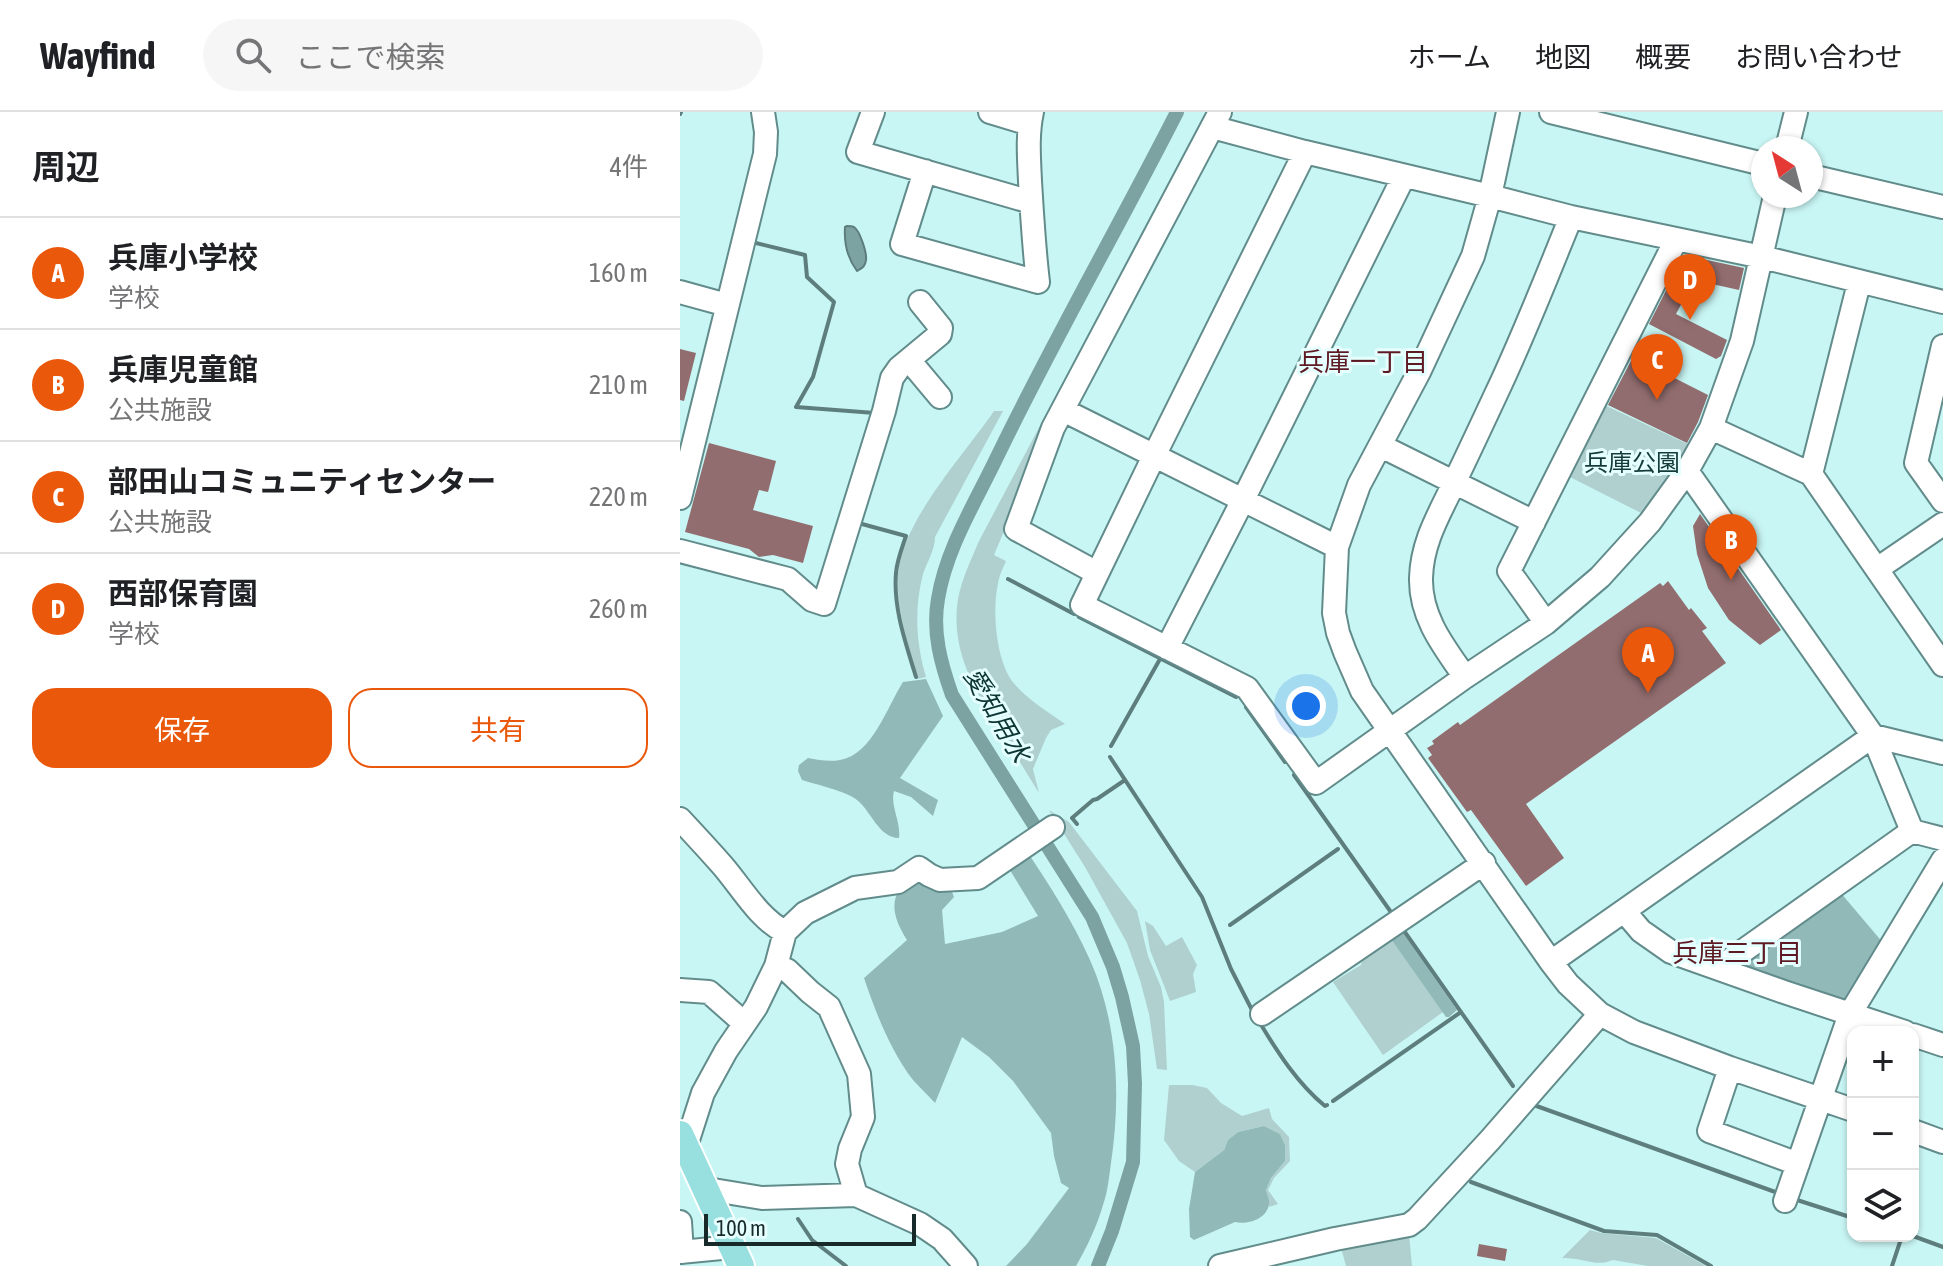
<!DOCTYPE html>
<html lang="ja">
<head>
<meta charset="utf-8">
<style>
  body { margin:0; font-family:"Asap Condensed","Noto Sans JP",sans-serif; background:#f6f6f6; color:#202124 }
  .controls { position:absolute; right:24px; bottom:24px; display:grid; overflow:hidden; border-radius:16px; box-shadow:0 2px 6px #0004 }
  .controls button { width:72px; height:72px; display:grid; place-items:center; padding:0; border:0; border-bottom:2px solid #e0e0e0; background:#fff; color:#202124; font:40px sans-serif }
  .compass { position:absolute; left:1071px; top:24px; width:72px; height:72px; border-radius:50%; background:#fff; box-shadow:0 2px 6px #0004; rotate:324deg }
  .scale { position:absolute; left:24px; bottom:20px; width:212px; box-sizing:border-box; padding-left:8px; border:4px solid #182929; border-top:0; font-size:22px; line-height:28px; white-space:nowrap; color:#182929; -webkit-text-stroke:6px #e4fffe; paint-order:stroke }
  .you { position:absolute; left:626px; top:594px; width:28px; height:28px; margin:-20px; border:6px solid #fff; border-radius:50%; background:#1a73e8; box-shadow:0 0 0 12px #1a73e833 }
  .badge { display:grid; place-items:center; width:52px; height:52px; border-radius:50%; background:#ea580c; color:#fff; font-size:26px; font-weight:700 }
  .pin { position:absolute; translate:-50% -66px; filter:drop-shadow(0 2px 4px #0008) }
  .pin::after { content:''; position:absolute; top:42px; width:28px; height:24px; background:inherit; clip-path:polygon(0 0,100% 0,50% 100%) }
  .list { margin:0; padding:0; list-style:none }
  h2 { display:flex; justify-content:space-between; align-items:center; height:104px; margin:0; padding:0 32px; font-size:34px }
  h2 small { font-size:26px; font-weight:400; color:#757577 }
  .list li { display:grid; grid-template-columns:52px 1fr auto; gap:24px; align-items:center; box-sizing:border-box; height:112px; padding:0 32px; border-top:2px solid #e0e0e0 }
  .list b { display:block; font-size:30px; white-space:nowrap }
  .list p { margin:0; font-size:26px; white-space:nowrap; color:#757577 }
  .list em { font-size:26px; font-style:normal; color:#757577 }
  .actions { display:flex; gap:16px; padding:24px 32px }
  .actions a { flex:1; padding:18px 0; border:2px solid #ea580c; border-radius:24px; text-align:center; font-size:28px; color:#ea580c }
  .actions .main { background:#ea580c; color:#fff }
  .icon { flex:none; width:44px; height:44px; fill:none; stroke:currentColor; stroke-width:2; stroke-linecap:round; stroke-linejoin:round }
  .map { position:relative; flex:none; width:1263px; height:1154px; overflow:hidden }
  header { display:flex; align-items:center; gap:48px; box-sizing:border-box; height:112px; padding:0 40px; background:#fff; border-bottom:2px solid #e0e0e0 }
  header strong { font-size:38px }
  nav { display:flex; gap:44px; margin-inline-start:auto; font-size:28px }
  .search { width:560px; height:72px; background:#f6f6f6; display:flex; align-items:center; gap:20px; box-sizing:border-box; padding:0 28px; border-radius:44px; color:#757577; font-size:30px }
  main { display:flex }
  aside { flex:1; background:#fff }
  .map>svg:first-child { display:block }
</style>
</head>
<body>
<header>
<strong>Wayfind</strong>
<div class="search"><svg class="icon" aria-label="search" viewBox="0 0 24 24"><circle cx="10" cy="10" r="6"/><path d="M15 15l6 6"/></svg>ここで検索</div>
<nav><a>ホーム</a><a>地図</a><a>概要</a><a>お問い合わせ</a></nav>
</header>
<main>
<aside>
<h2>周辺<small>4件</small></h2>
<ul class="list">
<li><span class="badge">A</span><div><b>兵庫小学校</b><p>学校</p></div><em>160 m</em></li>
<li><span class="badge">B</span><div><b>兵庫児童館</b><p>公共施設</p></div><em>210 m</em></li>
<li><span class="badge">C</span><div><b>部田山コミュニティセンター</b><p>公共施設</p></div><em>220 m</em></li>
<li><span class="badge">D</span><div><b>西部保育園</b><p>学校</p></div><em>260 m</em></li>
</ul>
<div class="actions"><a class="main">保存</a><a>共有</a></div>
</aside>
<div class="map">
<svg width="1263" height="1154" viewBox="0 0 1263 1154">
  <rect width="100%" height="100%" fill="#c8f6f4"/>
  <!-- green -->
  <path fill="#b0d0cf" d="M 526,0 L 532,0 L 350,357 L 314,443 L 326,449 C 323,456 319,464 318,472 C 312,498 316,547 332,569 C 346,587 367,599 385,612 L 371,618 L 366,626 L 353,657 L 359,681 C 346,660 333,639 320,618 C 294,578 270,537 278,487 C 282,466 291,448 299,429 Z
    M 920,291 L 1012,334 L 965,403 L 884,362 Z
    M 314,299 L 323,299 L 255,425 C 255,438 247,450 243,462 C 234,497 236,531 246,565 L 237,567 C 229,535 216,497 218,463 C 221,410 284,343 314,299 Z
    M 369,698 L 389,710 L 457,799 L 468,844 L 481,875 L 484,890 L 487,958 L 477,957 L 469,902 L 460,868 L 447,831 L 405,755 Z
    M 465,809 L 473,814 L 486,834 L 502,825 L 517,853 L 513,862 L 516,880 L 490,889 L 470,838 Z
    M 708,823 L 763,900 L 703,943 L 653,870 L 681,853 L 682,848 L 679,843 Z
    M 489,973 L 512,973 L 527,976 L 541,991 L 562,1004 L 589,996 L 592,1007 L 609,1025 L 610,1049 L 594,1066 L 588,1078 L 598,1092 L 589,1095 L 589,1088 L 586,1078 L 591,1066 L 605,1049 L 605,1033 L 600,1022 L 584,1014 L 558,1020 L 548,1028 L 544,1038 L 515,1060 L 499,1049 L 484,1028 Z
    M 910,1118 L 921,1121 L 976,1126 L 1026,1154 L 968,1154 L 933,1148 C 918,1154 911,1149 895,1147 C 891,1146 886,1146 882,1146 Z
    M 729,1122 L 732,1154 L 666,1154 L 660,1132 Z"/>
  <!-- forest -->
  <path fill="#91b9b8" d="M 246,567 L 263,604 L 220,666 L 258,688 L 253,704 L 231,685 L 214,679 C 210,694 221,709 219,726 C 199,726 191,699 177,688 C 168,680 135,672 122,668 L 118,659 L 119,653 L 128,646 C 138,648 150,650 160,648 C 192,643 207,595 223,570 Z
    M 346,738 C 369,772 393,810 410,848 C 438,911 441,984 431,1051 C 429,1065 428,1079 423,1093 C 417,1114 407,1135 396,1154 L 326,1154 L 347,1132 L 389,1076 L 381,1071 L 374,1044 L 371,1021 L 333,969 L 309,945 L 282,925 L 255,991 C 248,983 240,976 233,968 C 210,938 196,901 184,866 L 227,828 C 209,799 208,780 239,760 L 270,775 L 274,785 L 262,798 L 265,832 L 322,820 L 358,804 L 325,750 Z
    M 1160,780 L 1204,832 L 1169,889 L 1161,892 L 1058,857 L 1057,850 Z
    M 719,815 L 777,898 L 769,905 L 766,905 L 708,823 Z
    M 584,1014 L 600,1022 L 605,1033 L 605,1049 L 591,1066 L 586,1078 C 587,1082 590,1088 589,1092 C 587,1107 568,1113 555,1110 L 514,1128 L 510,1125 L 509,1097 L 515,1060 L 544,1038 L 548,1028 L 558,1020 Z"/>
  <!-- water -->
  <path fill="#7ca3a2" stroke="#5e7e7e" stroke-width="2" d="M 167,114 C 169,114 172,114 174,115 C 180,119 187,141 186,148 C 185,155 182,156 177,159 C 168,147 164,131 165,115 Z"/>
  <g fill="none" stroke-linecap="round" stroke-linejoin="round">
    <!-- stream -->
    <path stroke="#5e7e7e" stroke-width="4" d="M 0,2 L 1,0
      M 72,130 L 125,143 L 127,165 L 154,190 L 133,265 L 116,295 L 195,301
      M 182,412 L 226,424 C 222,436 217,448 216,461 C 213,496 226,532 236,565
      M 328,467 L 394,502
      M 399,505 L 556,585
      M 566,595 L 605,650
      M 431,634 L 480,547
      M 430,645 L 522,785 L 551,857 L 573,900
      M 614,663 L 713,803
      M 397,712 L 392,706 L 413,688 L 417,687 L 445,668
      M 550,813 L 658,737
      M 722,816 L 833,974
      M 580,911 C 598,941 618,972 645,994 L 647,993
      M 653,989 L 781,900
      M 851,992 L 1098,1081
      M 791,1070 L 924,1119 L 977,1123 L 1031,1154
      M 1114,1087 L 1173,1106
      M 118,1107 L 132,1128 L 166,1154
      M 1233,1124 L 1263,1135
      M 1212,1154 L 1222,1124"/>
    <!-- canal -->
    <path stroke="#7ca3a2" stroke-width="14" d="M 418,1154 L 432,1119 L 453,1050 L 455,972 L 453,934 L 442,885 L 433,855 L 412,805 L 272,583 C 261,552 252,520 258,487 C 266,437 295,391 316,347 C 373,229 438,116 497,0"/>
  </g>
  <!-- building -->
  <path fill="#926d6f" d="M 1004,143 L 1064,156 L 1059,178 L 1014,168 L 996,202 L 1047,228 L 1041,244 L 1036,247 L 969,212 Z
    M 0,237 L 16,241 L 4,289 L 0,288 Z
    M 953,245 L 1028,283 L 1018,310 L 1007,331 L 928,293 Z
    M 29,331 L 96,349 L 88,380 L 79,378 L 73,398 L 133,414 L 123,451 L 93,443 L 79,445 L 69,437 L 5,420 Z
    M 1020,402 L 1101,518 L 1080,533 L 1049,508 L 1028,476 L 1017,442 L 1013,414 Z
    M 988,469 L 1009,498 L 1011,496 L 1027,516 L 1022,519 L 1046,551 L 846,692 L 884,746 L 846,774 L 791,698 L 787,700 L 748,646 L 752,643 L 747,636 L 754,632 L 752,629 L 778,610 L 780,613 L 980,471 L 983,474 Z
    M 799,1132 L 827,1137 L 825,1149 L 797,1144 Z"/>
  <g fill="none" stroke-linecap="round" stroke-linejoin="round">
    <defs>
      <path id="minor" d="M 193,0 L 178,40 L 351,90
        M 310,0 L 350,12
        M 828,0 L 810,84 L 793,144 L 739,260 L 679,373 L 657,435 L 654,501 L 658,521 L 665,540 L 682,579 L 871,850 L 888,872 L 920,902 L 954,920 L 1050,956 L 1173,998
        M 871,0 L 1083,52
        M 532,15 L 625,40 L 810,84 L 891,105 L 1082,145 L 1263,190
        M 1107,36 L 1116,0
        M 625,40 L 474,344 L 402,493 L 567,576 L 636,671 L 785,565 L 866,511 L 920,465 L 970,410 L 1007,359 L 1031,316 L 1062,229 L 1095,84
        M 245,59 L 222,132 L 358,170 C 354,137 352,103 350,69 C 349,46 347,23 352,0
        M 1131,64 L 1263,95
        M 0,180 L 47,193
        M 1263,234 L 1236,351 L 1263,389
        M 229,248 L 260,285
        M 383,298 L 657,435
        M 1031,316 L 1131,362 L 1263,553
        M 701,334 L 854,410
        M 1007,359 L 1193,624 L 1232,719
        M 1131,362 L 1179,171
        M 0,386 L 85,42 L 86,20 L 83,0
        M 0,439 L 108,467 L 132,488 L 144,492 L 204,299 L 212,266 L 219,256 L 260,222 L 261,216 L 240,190
        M 1197,457 L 1263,412
        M 417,461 L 336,417 L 373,316 L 540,0
        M 866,511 L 829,459 L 996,128
        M 487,536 L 563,388 L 724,64
        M 785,565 C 764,535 740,505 741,466 C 742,429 760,401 775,369 C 789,340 803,310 817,280 C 844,223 867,164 891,105
        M 0,707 C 14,722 28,737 42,753 C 62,776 78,806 105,820
        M 1232,719 L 1263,727
        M 944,799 L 961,819 L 991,840 L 1104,880 L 1225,920
        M 871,850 L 1193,624 L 1263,641
        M 96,854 L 107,858 L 130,880 L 149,895 L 179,962 L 183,1005 L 170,1037 L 167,1052 L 176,1083
        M 1039,856 L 1232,719
        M 0,878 L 29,880 L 64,911
        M 582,902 L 804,751
        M 1233,923 L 1263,933
        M 1050,956 L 1029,1019 L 1118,1052
        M 1233,1019 L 1263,1030
        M 6,1034 L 23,981 L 46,939 L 76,895 L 96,854 L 105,820 L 125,801 L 175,776 L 218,770 L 239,756 L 249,763 L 260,768 L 298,766 L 373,715
        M 27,1077 L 82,1086 L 176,1083 L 240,1112 L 262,1127 L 286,1154
        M 1105,1089 L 1170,902 L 1263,748
        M 0,1110 L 2,1140
        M 0,1140 L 52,1135
        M 540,1154 L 655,1127 L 729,1113 L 737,1107 L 810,1028 L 920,902"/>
      <path id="major" d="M 0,1022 L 61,1154"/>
    </defs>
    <!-- minor casing -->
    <use href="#minor" stroke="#628c8b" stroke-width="26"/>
    <!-- major casing -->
    <use href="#major" stroke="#fff" stroke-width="30"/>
    <!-- minor -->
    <use href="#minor" stroke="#fff" stroke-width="22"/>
    <!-- major -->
    <use href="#major" stroke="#98e0df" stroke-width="26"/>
  </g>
  <g text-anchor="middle" stroke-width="6" stroke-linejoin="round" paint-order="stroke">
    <!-- park labels -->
    <g font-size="24" fill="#143b3a" stroke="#e4fffe">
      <text x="952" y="359">兵庫公園</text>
    </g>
    <!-- neighbourhood labels -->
    <g font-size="26" fill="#5e1923" stroke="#e4fffe">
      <text x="683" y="259">兵庫一丁目</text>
      <text x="1057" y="850">兵庫三丁目</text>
    </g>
    <!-- water labels -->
    <g font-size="26" font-style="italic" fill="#0c3534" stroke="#e4fffe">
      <text transform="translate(317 603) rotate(60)" y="9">愛知用水</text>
    </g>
  </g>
</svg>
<div class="controls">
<button>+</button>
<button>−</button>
<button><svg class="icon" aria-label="layers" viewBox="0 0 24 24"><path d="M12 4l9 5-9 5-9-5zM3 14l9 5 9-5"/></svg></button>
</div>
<svg class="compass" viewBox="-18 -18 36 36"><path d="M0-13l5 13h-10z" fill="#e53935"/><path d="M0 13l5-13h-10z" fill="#757577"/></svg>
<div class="scale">100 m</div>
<div class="you"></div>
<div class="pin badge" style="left:968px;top:581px">A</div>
<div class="pin badge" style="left:1051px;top:468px">B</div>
<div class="pin badge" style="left:977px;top:288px">C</div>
<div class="pin badge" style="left:1010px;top:208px">D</div>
</div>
</main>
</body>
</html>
